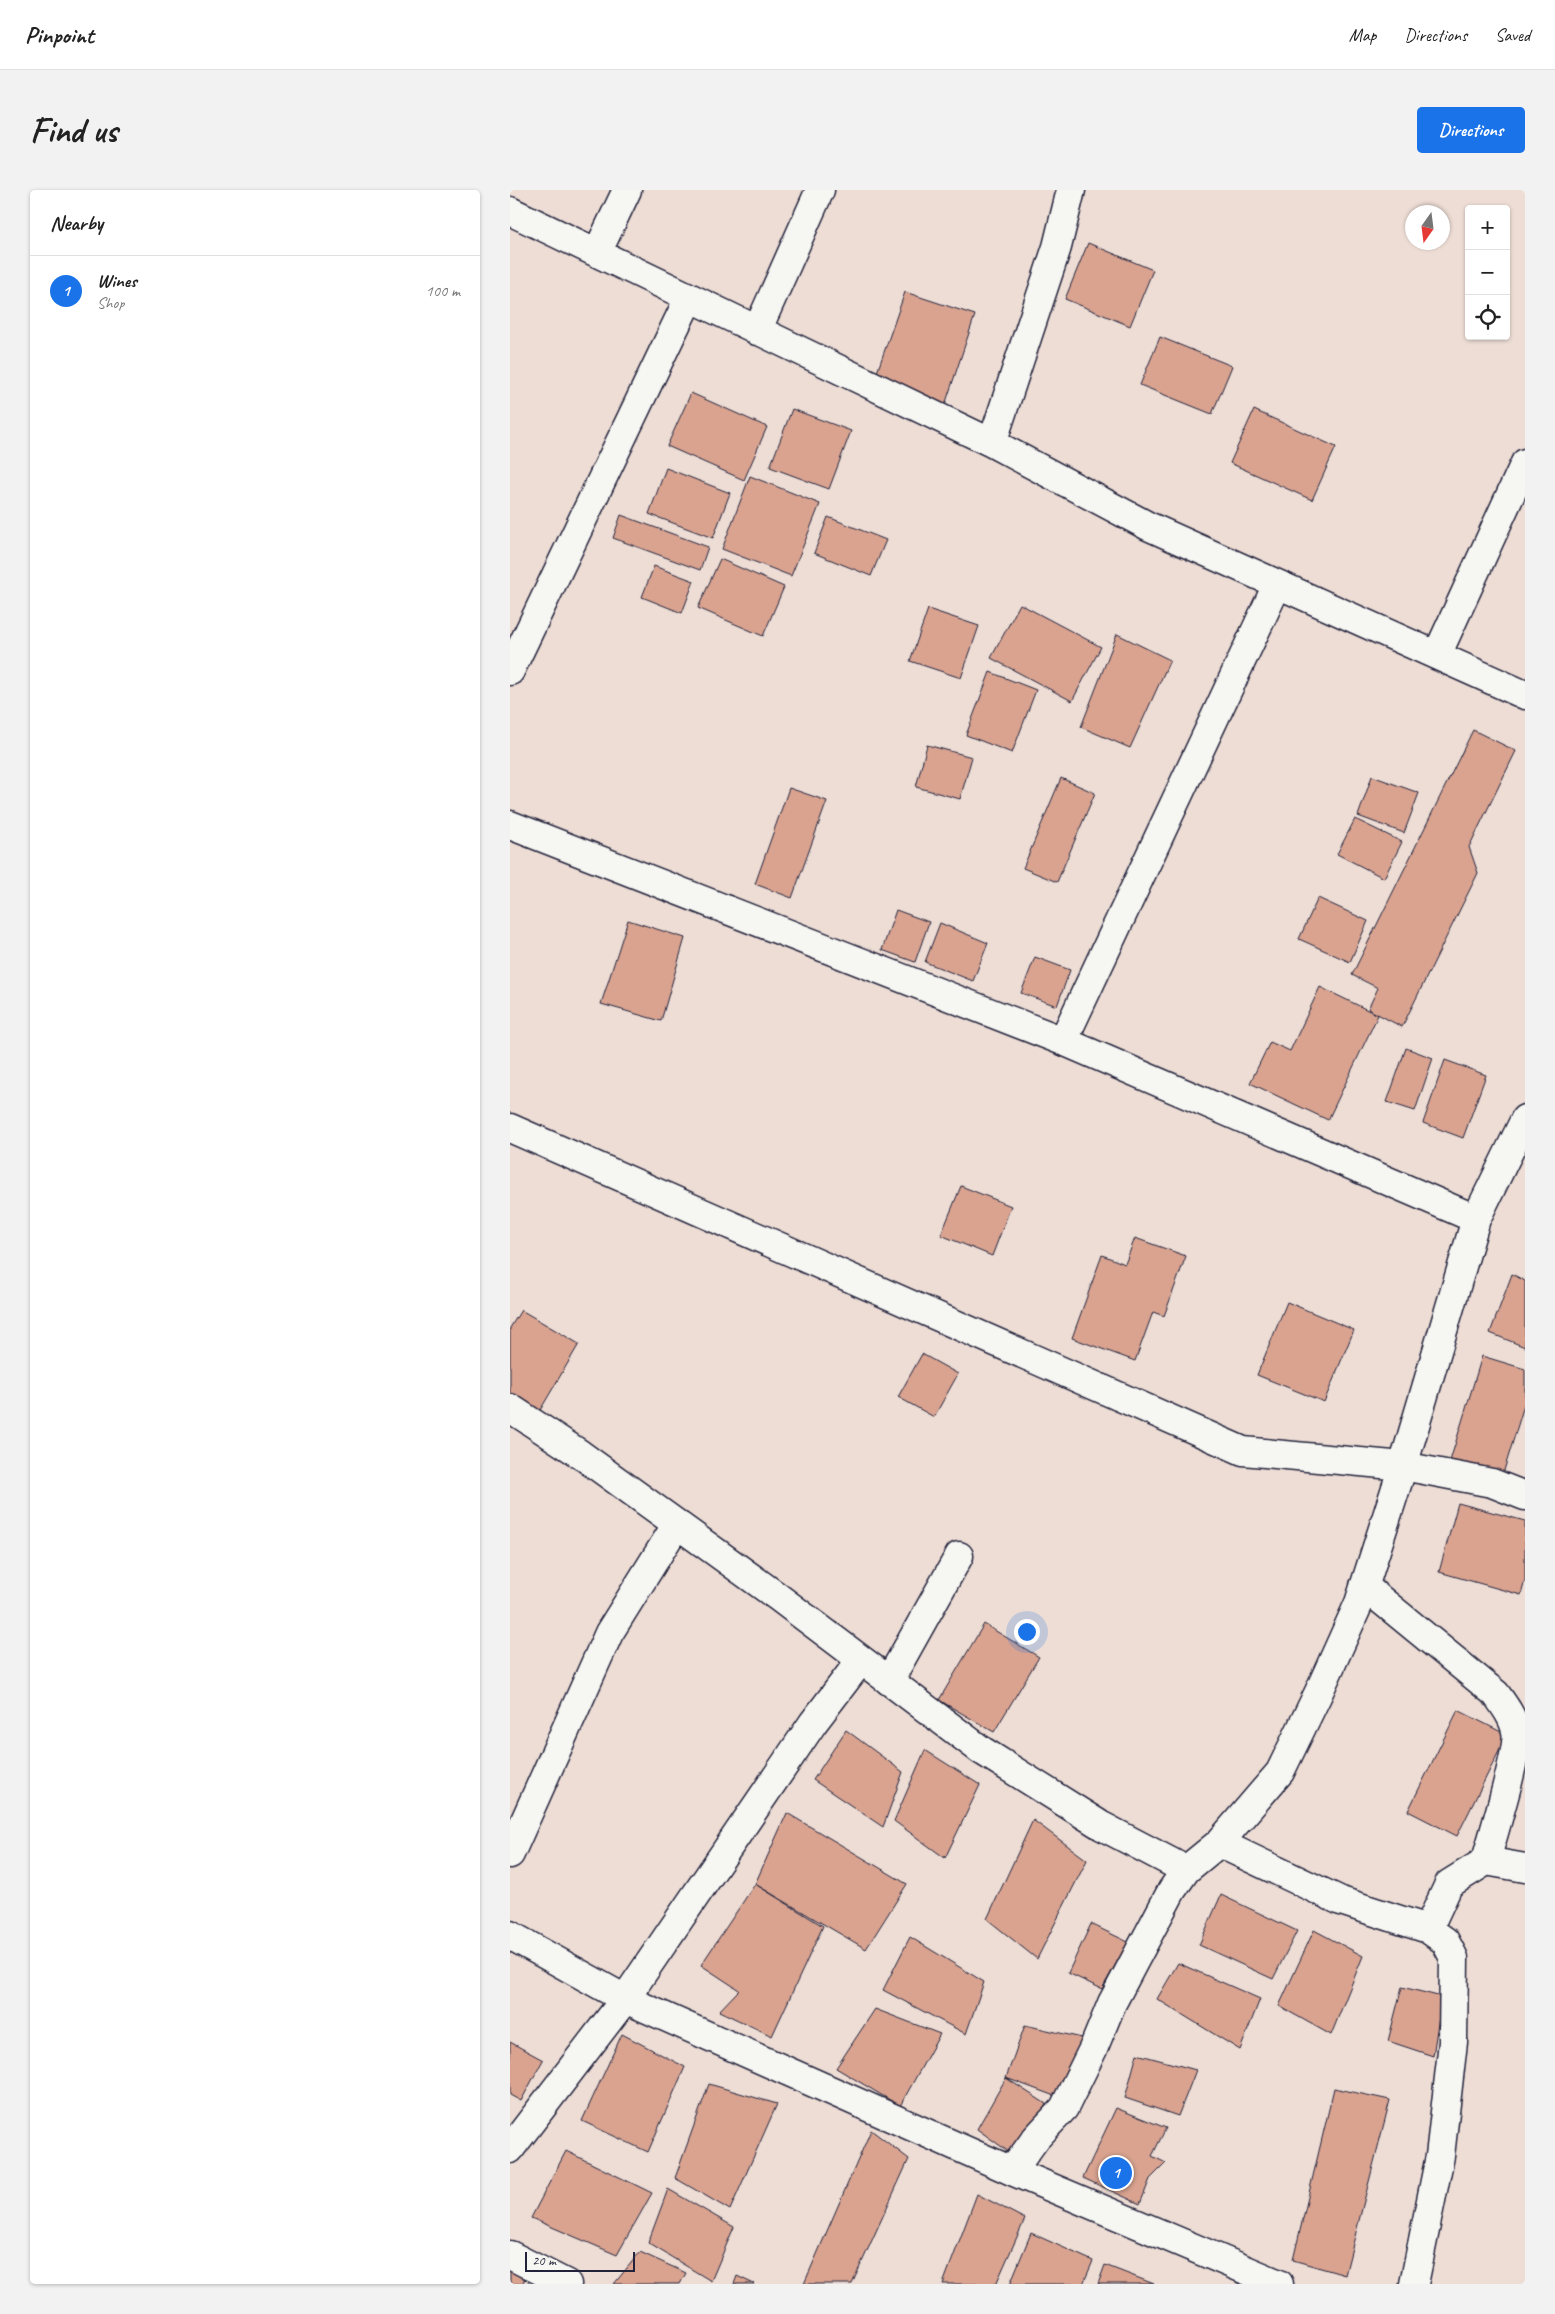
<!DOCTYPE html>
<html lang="en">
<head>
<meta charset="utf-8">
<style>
  body { margin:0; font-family:Caveat,sans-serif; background:#f2f2f2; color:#222 }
  .controls { position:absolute; right:15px; top:15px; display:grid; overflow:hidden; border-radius:5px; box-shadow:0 1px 4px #0004 }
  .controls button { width:45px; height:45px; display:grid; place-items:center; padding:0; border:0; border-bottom:1px solid #e0e0e0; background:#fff; color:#222; font:25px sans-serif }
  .compass { position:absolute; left:895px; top:15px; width:45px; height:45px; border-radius:50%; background:#fff; box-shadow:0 1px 4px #0004; rotate:194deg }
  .scale { position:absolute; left:15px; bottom:12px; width:110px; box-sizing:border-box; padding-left:5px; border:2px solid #22223b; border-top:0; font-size:14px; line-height:18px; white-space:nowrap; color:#22223b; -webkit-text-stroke:4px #f6f6f2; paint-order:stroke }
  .you { position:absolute; left:516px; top:1441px; width:18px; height:18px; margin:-12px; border:4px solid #fff; border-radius:50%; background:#1a73e8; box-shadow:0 0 0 8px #1a73e833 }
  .badge { display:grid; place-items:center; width:32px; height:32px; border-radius:50%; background:#1a73e8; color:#fff; font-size:16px; font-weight:700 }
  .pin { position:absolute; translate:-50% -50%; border:2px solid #fff; box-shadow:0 1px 5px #0006 }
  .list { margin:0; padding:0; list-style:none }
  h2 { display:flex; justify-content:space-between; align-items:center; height:65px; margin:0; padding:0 20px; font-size:21px }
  h2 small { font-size:16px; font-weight:400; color:#767676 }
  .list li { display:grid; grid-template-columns:32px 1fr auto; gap:15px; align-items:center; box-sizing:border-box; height:70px; padding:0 20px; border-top:1px solid #e0e0e0 }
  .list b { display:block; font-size:19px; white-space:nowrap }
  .list p { margin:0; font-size:16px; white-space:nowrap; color:#767676 }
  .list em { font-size:16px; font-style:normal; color:#767676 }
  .icon { flex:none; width:28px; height:28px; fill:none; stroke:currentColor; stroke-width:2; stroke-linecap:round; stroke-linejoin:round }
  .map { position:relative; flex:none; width:1015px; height:2094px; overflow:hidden; border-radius:5px }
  header { display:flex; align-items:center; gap:30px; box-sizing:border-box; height:70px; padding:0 25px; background:#fff; border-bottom:1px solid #e0e0e0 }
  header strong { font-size:24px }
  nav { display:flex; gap:28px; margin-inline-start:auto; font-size:18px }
  .intro { display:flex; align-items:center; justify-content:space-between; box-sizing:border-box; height:120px; padding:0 30px }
  h1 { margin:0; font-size:35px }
  .button { padding:12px 22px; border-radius:5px; background:#1a73e8; color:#fff; font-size:18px; font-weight:700 }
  main { display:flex; gap:30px; padding:0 30px }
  aside { flex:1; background:#fff; border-radius:5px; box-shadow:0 1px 4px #0004 }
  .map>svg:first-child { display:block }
</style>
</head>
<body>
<header>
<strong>Pinpoint</strong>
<nav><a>Map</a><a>Directions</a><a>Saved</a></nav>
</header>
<div class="intro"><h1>Find us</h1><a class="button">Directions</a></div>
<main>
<aside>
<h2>Nearby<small></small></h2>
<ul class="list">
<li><span class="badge">1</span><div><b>Wines</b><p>Shop</p></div><em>100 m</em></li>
</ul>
</aside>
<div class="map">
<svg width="1015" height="2094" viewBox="0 0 1015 2094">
  <rect width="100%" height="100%" fill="#edddd5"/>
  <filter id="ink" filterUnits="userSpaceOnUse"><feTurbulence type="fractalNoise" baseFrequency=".02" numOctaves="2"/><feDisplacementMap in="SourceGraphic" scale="10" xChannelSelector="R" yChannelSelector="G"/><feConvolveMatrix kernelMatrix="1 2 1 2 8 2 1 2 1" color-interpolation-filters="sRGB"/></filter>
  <g filter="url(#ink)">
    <!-- building -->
    <path fill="#d9a390" stroke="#22223b" d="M 578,53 L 643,80 L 620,136 L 555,109 Z
      M 395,102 L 465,125 L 435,215 L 364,191 Z
      M 650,147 L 722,176 L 702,224 L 630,195 Z
      M 181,203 L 257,237 L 234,290 L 157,256 Z
      M 282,219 L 341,241 L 319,299 L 260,277 Z
      M 744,220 L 826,257 L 802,310 L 720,273 Z
      M 156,278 L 220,303 L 203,348 L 139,324 Z
      M 240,286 L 310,314 L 281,386 L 212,359 Z
      M 111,325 L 198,357 L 190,380 L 103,348 Z
      M 318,327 L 376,350 L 361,386 L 304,363 Z
      M 210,369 L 274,397 L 253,446 L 188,418 Z
      M 144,376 L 184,391 L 172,423 L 132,407 Z
      M 510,414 L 591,457 L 562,511 L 481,468 Z
      M 418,419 L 469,436 L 451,488 L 400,471 Z
      M 607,444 L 660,470 L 620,558 L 571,537 Z
      M 480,482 L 526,500 L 502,563 L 456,545 Z
      M 963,540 L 1006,561 L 959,657 L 968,683 L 892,837 L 858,819 L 868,798 L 842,785 Z
      M 417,555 L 462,567 L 450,609 L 406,597 Z
      M 862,586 L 909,603 L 894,643 L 848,626 Z
      M 551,588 L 585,603 L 547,692 L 513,678 Z
      M 279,598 L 317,611 L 282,708 L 245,694 Z
      M 845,629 L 892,652 L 874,688 L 827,664 Z
      M 808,708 L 858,731 L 840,772 L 789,749 Z
      M 386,720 L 419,732 L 405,772 L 372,760 Z
      M 118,730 L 175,748 L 151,831 L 91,814 Z
      M 430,733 L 478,753 L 463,791 L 415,772 Z
      M 525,767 L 560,780 L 547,816 L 511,803 Z
      M 810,797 L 868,825 L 818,930 L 740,893 L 760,852 L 780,861 Z
      M 896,858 L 923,868 L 905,921 L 877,912 Z
      M 935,870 L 976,885 L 953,948 L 913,933 Z
      M 451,996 L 501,1016 L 482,1066 L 431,1045 Z
      M 625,1048 L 676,1066 L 654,1126 L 643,1122 L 625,1171 L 562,1148 L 592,1065 L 615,1074 Z
      M 1002,1084 L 1015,1091 L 1015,1157 L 980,1143 Z
      M 777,1112 L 844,1140 L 814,1212 L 747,1185 Z
      M 11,1120 L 69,1154 L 29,1222 L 0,1205 L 0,1138 Z
      M 412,1164 L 448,1184 L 424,1227 L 388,1207 Z
      M 972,1166 L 1015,1179 L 1015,1212 L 992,1287 L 940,1271 Z
      M 948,1313 L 1015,1331 L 1015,1390 L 1011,1405 L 929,1382 Z
      M 474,1434 L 529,1467 L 484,1542 L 429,1510 Z
      M 948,1520 L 997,1545 L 947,1646 L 898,1621 Z
      M 336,1540 L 393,1582 L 373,1637 L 303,1590 Z
      M 415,1560 L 470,1595 L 435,1668 L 384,1631 Z
      M 277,1623 L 397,1694 L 356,1759 L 245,1694 Z
      M 523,1630 L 577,1670 L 527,1769 L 477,1729 Z
      M 245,1694 L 313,1736 L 262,1846 L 209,1821 L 229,1800 L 191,1775 Z
      M 711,1705 L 787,1741 L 763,1789 L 689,1755 Z
      M 581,1734 L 618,1752 L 592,1799 L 558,1783 Z
      M 804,1740 L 853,1766 L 821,1845 L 769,1816 Z
      M 400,1747 L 474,1792 L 456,1844 L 373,1800 Z
      M 668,1773 L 750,1809 L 730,1860 L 647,1809 Z
      M 892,1797 L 932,1807 L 923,1866 L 878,1851 Z
      M 365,1819 L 430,1844 L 390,1916 L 326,1878 Z
      M 515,1835 L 572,1848 L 558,1911 L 496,1888 Z
      M 112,1844 L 175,1877 L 138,1962 L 72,1931 Z
      M 0,1852 L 33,1870 L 11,1911 L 0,1905 Z
      M 627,1864 L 686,1880 L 668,1926 L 615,1908 Z
      M 496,1888 L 536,1914 L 510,1970 L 467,1939 Z
      M 199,1894 L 267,1914 L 220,2020 L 165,1988 Z
      M 824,1898 L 880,1910 L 835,2085 L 783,2070 Z
      M 606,1918 L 656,1938 L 642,1966 L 656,1973 L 640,1989 L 630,2014 L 573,1988 Z
      M 361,1940 L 399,1969 L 342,2094 L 294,2094 Z
      M 56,1961 L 142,2003 L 107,2065 L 21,2028 Z
      M 158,1999 L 224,2037 L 201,2091 L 138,2053 Z
      M 467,2004 L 515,2029 L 486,2094 L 433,2094 Z
      M 521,2043 L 583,2071 L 573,2094 L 500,2094 Z
      M 130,2062 L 176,2083 L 170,2094 L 104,2094 Z
      M 595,2075 L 644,2094 L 588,2094 Z
      M 0,2081 L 16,2087 L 12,2094 L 0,2094 Z
      M 227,2086 L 244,2094 L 224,2094 Z"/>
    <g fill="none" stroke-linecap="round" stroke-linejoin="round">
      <defs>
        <path id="minor" d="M 0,21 L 482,253 L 638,336 L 1015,505
          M 87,63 L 117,0
          M 247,141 L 310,0
          M 482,253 L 547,57 L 561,0
          M 927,465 L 1015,273
          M 0,481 L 179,108
          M 0,635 L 553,851 L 966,1029
          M 553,851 L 767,395
          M 0,938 L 733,1261 L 893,1276 L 982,1293 L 1015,1306
          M 0,1218 L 70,1264 L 268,1407 L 471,1560 L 592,1636 L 676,1680
          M 854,1396 L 986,1504 C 994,1515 1003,1527 1006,1541 C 1010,1560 982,1647 976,1671
          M 379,1491 L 449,1366
          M 709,1653 L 831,1711 L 918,1739 L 935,1751 L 944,1768 L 943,1852 L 930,1966 L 904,2094
          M 0,1664 L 99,1443 L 167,1334
          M 918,1739 L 939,1694 L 976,1671 L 1015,1678
          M 0,1959 L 115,1809 L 303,1533 L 351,1470
          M 502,1981 L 526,1948 L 554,1918 L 584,1857 L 602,1813 L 662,1700 L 676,1680 L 709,1653 L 770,1582 L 808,1504 L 849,1413 L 893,1276 L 966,1029 L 1015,929
          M 0,2065 L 57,2094"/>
        <path id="tertiary" d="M 0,1745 L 115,1809 L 502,1981 L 769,2094"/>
      </defs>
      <!-- minor casing -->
      <use href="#minor" stroke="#22223b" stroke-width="31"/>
      <!-- tertiary casing -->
      <use href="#tertiary" stroke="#22223b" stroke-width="31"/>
      <!-- minor -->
      <use href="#minor" stroke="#f6f6f2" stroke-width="28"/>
      <!-- tertiary -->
      <use href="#tertiary" stroke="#f6f6f2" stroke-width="28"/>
    </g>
  </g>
</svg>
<div class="controls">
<button>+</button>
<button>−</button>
<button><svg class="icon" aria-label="locate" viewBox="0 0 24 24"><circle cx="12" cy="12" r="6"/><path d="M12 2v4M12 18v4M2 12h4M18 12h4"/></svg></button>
</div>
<svg class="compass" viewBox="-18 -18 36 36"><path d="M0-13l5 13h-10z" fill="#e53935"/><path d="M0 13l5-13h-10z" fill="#767676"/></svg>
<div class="scale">20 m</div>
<div class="you"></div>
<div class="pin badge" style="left:606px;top:1983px">1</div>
</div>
</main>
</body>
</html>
